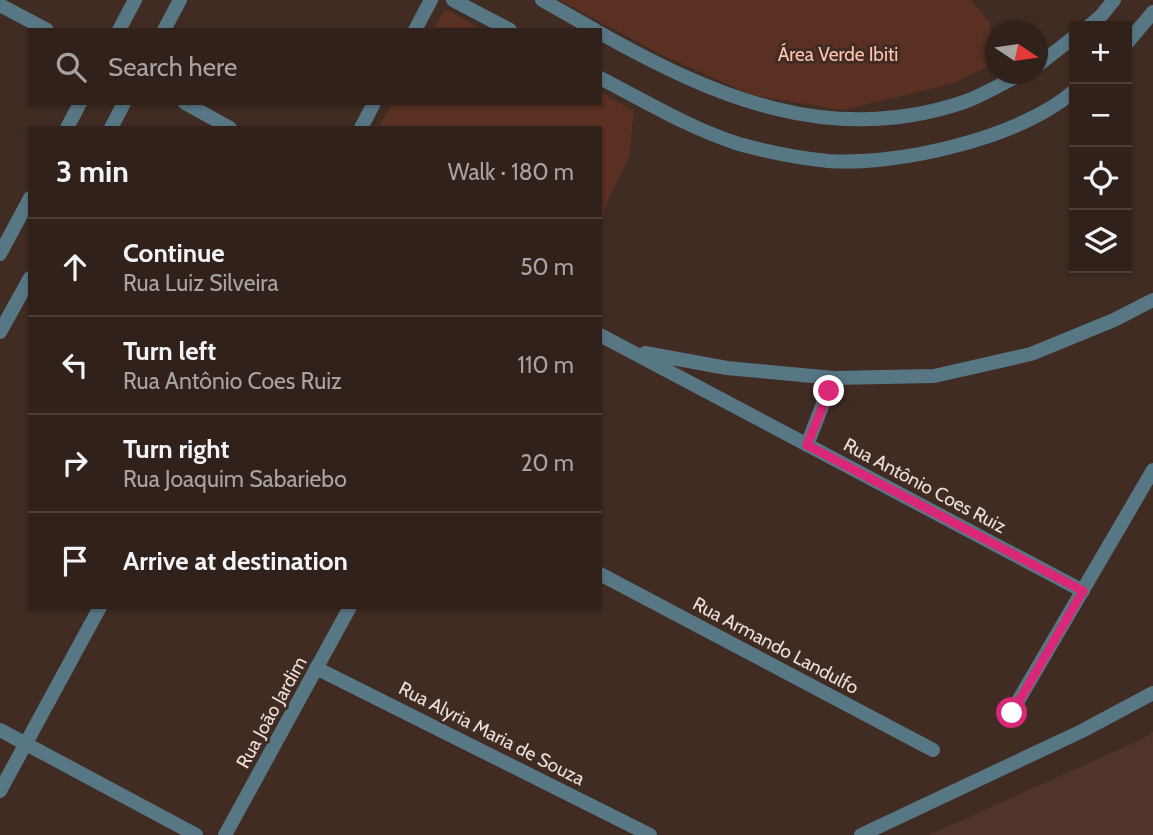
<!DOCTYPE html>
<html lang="en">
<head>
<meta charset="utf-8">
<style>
  body { margin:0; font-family:Cabin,sans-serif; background:#3d2e28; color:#f1f3f6 }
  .controls { position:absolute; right:21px; top:21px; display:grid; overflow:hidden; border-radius:0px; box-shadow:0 2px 5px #0004 }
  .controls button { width:63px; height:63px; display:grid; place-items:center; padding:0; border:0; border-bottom:2px solid #4c3e3a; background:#31211b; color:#f1f3f6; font:35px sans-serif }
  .compass { position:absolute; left:985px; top:21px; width:63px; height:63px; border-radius:50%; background:#31211b; box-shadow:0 2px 5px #0004; rotate:103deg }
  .stop { position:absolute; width:21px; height:21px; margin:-16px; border:5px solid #db2777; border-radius:50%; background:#fff }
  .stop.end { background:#db2777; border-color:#fff; box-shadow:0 2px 7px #0008 }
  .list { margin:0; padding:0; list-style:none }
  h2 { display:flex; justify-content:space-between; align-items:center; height:91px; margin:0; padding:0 28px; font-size:30px }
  h2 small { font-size:23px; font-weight:400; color:#a8a3a3 }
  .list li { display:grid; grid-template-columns:46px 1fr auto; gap:21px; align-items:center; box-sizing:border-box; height:98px; padding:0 28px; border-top:2px solid #4c3e3a }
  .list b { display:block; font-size:26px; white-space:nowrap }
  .list p { margin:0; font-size:23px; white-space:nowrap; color:#a8a3a3 }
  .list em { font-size:23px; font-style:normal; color:#a8a3a3 }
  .icon { flex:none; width:38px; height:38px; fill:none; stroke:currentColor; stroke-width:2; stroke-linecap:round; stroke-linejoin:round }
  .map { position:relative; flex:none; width:1153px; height:835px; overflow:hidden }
  .search { position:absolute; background:#31211b; box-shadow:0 2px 5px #0004; left:28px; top:28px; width:574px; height:77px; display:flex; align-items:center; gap:18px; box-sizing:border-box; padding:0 24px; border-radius:0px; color:#a8a3a3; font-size:26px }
  .panel { position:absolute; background:#31211b; box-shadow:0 2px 5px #0004; left:28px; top:126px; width:574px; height:483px; border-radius:0px }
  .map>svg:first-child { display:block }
</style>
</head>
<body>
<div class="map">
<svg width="1153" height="835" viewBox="0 0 1153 835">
  <rect width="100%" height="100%" fill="#412c24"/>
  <!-- built -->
  <path fill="#503329" d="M 1153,732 L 1153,835 L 929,835 L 1142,739 Z"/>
  <!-- green -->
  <path fill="#593021" d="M 559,0 L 971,0 L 990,23 L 993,63 L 951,84 L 843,110 L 751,95 L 658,53 Z
    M 445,9 L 483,30 L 433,30 Z
    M 600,92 L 634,111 L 629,157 L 609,198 L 600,224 L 600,128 L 378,128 L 392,103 L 600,103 Z"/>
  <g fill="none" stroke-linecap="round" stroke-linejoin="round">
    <!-- minor -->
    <path stroke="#577785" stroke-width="14" d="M 453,0 L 510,30
      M 542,0 L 595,30
      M 0,5 L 47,30
      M 1089,26 L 1100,17 L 1114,0
      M 119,30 L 135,0
      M 164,30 L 180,0
      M 415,30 L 431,0
      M 600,33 C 716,98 831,147 964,102 C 984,95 1003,83 1021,74
      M 1127,43 L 1153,12
      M 1038,65 L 1074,37
      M 600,78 C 645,101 691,129 739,144 C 768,152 798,158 828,161 C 898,166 1020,138 1074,91
      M 185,103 L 230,128
      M 67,128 L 80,103
      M 111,128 L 124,103
      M 361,128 L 374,103
      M 0,254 L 30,198
      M 0,332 L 30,278
      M 600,335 L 1083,591
      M 645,353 L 727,368 L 833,378 L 934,376 L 1031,354 L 1114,320 L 1153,300
      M 807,445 L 833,378
      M 600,574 L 933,750
      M 316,668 L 650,835
      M 1011,713 L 1153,470
      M 0,730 L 196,835
      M 0,791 L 100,607
      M 225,835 L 350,607"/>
    <!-- tertiary -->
    <path stroke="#577785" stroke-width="14" d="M 861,835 L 1082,731 L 1153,693"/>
  </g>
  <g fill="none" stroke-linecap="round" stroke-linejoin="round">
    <!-- route -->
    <path stroke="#db2777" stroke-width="9" d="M 829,391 L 807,445 L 1083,591 L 1012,713"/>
  </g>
  <g text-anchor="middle" stroke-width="6" stroke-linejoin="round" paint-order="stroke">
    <!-- park labels -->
    <g font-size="19" fill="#ffc4ae" stroke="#412c24">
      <text x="838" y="61">Área Verde Ibiti</text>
    </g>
    <!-- street labels -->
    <g font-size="19" fill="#ecddd8" stroke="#412c24">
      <text transform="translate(925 485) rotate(28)" y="7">Rua Antônio Coes Ruiz</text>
      <text transform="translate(776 645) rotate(28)" y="7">Rua Armando Landulfo</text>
      <text transform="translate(271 712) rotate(-61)" y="7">Rua João Jardim</text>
      <text transform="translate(492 733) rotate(27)" y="7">Rua Alyria Maria de Souza</text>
    </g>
  </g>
</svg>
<div class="controls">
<button>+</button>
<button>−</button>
<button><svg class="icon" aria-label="locate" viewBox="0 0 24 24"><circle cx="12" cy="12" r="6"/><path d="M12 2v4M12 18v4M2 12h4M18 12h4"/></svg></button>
<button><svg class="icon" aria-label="layers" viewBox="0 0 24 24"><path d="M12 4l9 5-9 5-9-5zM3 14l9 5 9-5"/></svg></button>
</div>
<svg class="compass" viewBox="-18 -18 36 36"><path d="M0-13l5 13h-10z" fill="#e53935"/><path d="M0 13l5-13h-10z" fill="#a8a3a3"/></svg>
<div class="stop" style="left:1012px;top:713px"></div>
<div class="stop end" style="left:829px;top:391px"></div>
<div class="search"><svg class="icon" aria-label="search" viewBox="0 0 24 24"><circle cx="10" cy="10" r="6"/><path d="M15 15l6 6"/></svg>Search here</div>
<section class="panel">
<h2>3 min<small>Walk · 180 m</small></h2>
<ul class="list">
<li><svg class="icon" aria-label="ahead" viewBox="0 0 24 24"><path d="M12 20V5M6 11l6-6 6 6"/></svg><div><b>Continue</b><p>Rua Luiz Silveira</p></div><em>50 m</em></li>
<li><svg class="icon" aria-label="left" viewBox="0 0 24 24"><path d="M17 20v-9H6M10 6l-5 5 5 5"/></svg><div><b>Turn left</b><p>Rua Antônio Coes Ruiz</p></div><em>110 m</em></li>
<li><svg class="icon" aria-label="right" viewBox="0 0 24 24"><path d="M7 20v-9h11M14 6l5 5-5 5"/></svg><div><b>Turn right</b><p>Rua Joaquim Sabariebo</p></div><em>20 m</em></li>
<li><svg class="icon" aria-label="arrive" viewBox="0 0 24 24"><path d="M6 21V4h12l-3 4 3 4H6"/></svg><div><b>Arrive at destination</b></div></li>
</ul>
</section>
</div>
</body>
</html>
